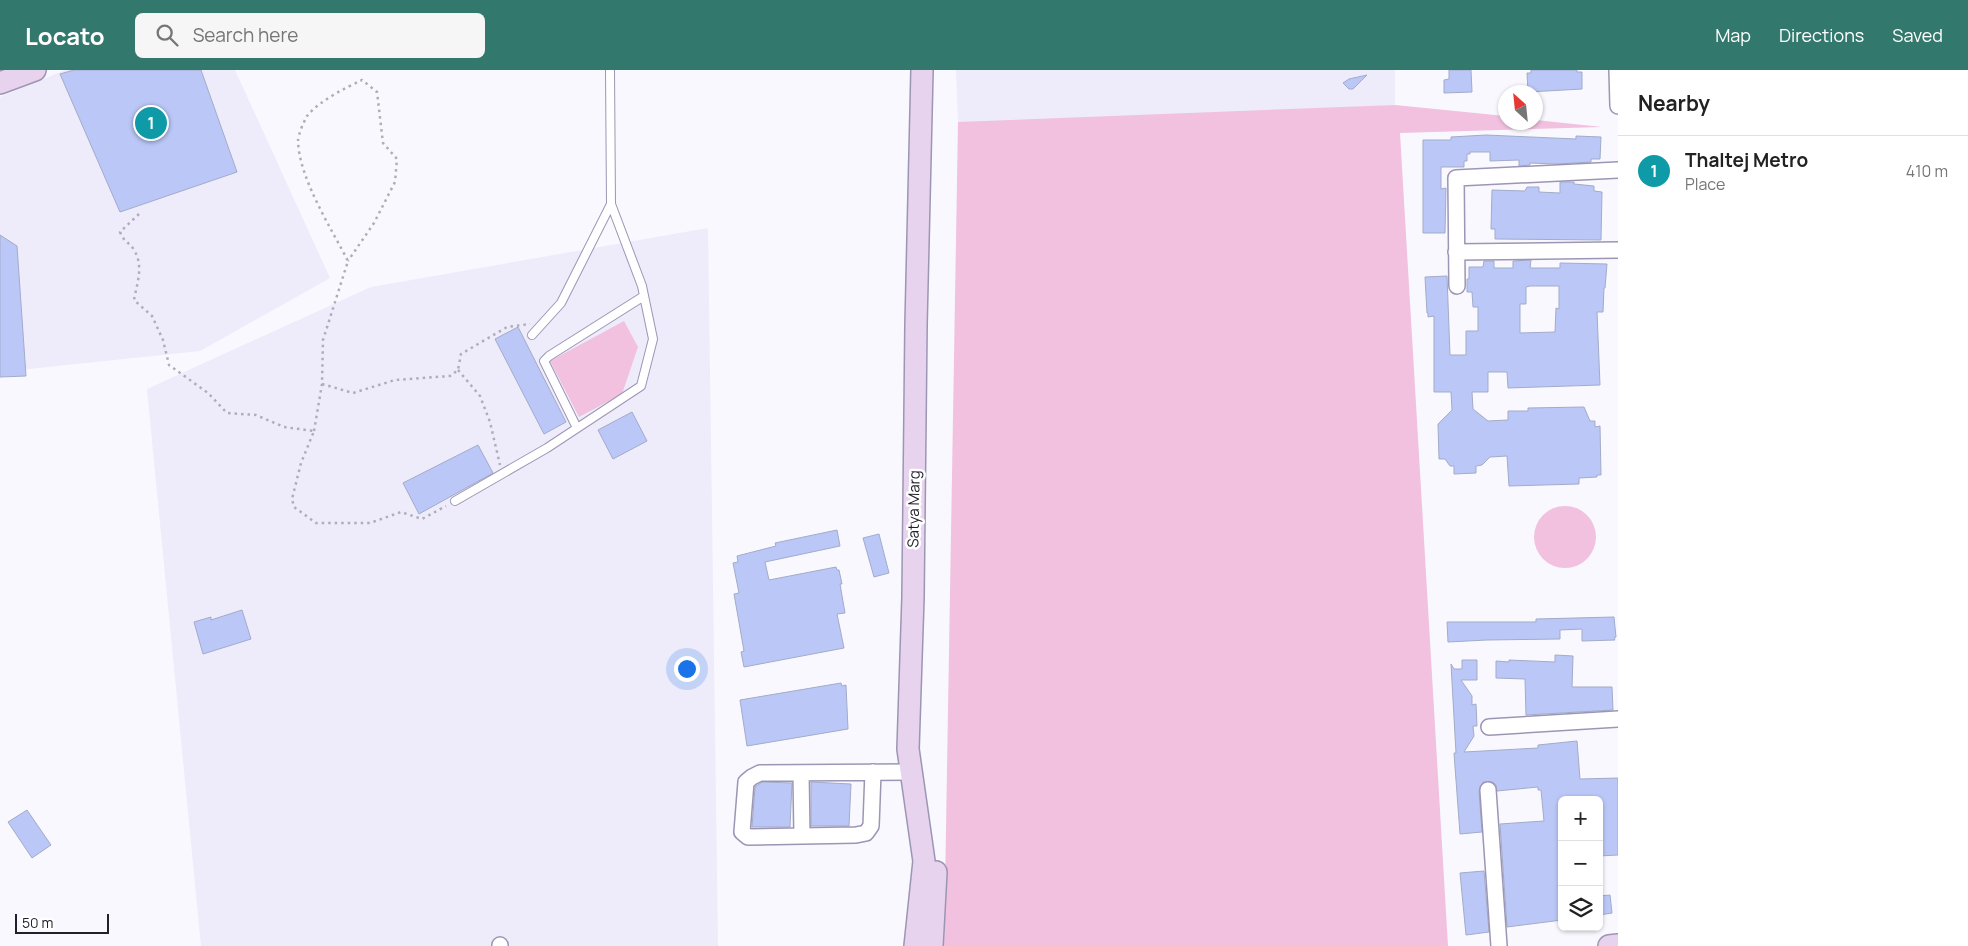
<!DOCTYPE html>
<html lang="en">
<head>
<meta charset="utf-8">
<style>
  body { margin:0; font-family:Manrope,sans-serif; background:#f6f6f6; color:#222 }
  .controls { position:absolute; right:15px; bottom:15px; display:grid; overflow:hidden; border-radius:8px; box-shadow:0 1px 4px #0004 }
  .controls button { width:45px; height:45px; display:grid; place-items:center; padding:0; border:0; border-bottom:1px solid #e0e0e0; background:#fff; color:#222; font:25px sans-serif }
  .compass { position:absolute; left:1498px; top:15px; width:45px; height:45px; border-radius:50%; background:#fff; box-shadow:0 1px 4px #0004; rotate:333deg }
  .scale { position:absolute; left:15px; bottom:12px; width:94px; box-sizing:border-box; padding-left:5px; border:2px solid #22202b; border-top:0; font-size:14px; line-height:18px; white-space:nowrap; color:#22202b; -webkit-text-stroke:4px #fff; paint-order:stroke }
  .you { position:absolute; left:686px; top:598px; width:18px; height:18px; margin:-12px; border:4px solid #fff; border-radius:50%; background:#1a73e8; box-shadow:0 0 0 8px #1a73e833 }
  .badge { display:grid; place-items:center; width:32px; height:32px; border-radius:50%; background:#32786d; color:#fff; font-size:16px; font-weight:700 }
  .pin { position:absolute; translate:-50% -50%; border:2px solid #fff; box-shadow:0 1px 5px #0006 }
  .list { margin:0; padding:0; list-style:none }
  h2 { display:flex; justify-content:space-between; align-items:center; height:65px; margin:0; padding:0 20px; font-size:21px }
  h2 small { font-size:16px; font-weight:400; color:#767676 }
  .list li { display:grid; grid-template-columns:32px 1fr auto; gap:15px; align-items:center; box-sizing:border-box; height:70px; padding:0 20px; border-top:1px solid #e0e0e0 }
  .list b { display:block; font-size:19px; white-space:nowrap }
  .list p { margin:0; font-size:16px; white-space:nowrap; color:#767676 }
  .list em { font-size:16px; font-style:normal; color:#767676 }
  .icon { flex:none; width:28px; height:28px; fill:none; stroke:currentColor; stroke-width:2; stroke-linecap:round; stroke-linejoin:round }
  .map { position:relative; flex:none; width:1618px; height:876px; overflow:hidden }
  header { display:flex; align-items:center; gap:30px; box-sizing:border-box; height:70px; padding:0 25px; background:#32786d; color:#fff }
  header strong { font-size:24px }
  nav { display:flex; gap:28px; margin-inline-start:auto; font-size:18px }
  .search { width:350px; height:45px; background:#f6f6f6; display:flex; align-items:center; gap:12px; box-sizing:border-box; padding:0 18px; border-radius:8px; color:#767676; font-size:19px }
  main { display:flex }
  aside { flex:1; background:#fff }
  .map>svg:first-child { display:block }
</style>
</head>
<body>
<header>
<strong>Locato</strong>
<div class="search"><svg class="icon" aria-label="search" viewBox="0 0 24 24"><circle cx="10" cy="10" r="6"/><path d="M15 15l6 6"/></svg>Search here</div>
<nav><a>Map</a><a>Directions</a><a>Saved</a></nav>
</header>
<main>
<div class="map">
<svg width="1618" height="876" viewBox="0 0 1618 876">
  <rect width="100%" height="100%" fill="#f9f8fe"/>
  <!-- built -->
  <path fill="#eeebfb" d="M 65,0 L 235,0 L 330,208 L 200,281 L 0,302 L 0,27 Z
    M 956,0 L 1395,0 L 1395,35 L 1043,53 L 958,52 Z
    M 708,158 L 718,876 L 201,876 L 147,319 L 371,217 Z"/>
  <!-- green -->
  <path fill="#f1c1df" d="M 1395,35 L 1505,46 L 1506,52 L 1536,52 L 1536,50 L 1602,57 L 1400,63 L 1448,876 L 944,876 L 958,52 Z
    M 624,251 L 638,277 L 622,324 L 579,347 L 550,291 Z
    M1534 467a31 31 0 1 1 62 0a31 31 0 1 1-62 0Z"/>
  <!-- building -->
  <path fill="#bbc8f7" stroke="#a2abc9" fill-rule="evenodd" d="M 74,0 L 201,0 L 237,102 L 120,142 L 60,4 Z
    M 1449,0 L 1471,0 L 1472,22 L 1444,23 L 1444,10 L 1449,9 Z
    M 1531,0 L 1577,0 L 1577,2 L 1582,2 L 1582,19 L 1528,22 L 1527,3 L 1531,3 Z
    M 1367,5 L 1353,19 L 1349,19 L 1343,13 L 1349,9 Z
    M 1486,65 L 1576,69 L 1576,66 L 1601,67 L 1600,89 L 1591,89 L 1591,92 L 1556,94 L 1530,93 L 1530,95 L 1519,96 L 1519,90 L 1490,91 L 1490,82 L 1470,82 L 1470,84 L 1467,84 L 1467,91 L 1464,91 L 1464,97 L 1441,97 L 1441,119 L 1446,118 L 1445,163 L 1423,163 L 1423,70 L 1451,70 L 1451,67 Z
    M 1560,112 L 1574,112 L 1574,114 L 1594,116 L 1594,121 L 1602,122 L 1601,170 L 1495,169 L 1495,159 L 1491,159 L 1492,120 L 1525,121 L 1527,117 L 1539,117 L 1539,122 L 1560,123 Z
    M 0,165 L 17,176 L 26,306 L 0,307 Z
    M 1531,190 L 1530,198 L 1560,198 L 1560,193 L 1607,194 L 1605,218 L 1604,218 L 1603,242 L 1597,242 L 1600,315 L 1508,318 L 1507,302 L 1488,302 L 1488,322 L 1472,322 L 1473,339 L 1488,351 L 1508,350 L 1508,341 L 1528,341 L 1528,338 L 1584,337 L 1590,351 L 1595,351 L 1595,357 L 1600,356 L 1601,405 L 1597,405 L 1597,407 L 1579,408 L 1579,414 L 1509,416 L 1507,386 L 1490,387 L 1482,395 L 1476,396 L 1476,403 L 1454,404 L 1454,396 L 1450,396 L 1445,389 L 1439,389 L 1438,354 L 1452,340 L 1451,322 L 1434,322 L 1434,246 L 1428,247 L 1428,243 L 1427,243 L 1425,207 L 1447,206 L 1450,285 L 1466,285 L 1466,261 L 1478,261 L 1478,237 L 1473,237 L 1472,222 L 1467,222 L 1467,209 L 1469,209 L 1469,197 L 1483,197 L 1484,191 L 1494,191 L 1494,198 L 1513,198 L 1513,191 ZM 1530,216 L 1559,216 L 1559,239 L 1556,238 L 1555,262 L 1520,263 L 1520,234 L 1526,234 L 1526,217 Z
    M 518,257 L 566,352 L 544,364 L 495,269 Z
    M 632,342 L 647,371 L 613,389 L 598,360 Z
    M 478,375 L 493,403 L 419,444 L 403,413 Z
    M 837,460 L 840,476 L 765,492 L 769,510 L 836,497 L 837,500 L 839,500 L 842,514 L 840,514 L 845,543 L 837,544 L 844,578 L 744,597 L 741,582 L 744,581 L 734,524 L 739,523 L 733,493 L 738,492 L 737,486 L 776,476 L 775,473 Z
    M 879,464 L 889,503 L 874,507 L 863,468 Z
    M 242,540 L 251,569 L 203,584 L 194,552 L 211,547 L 211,550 Z
    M 1614,547 L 1616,567 L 1614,568 L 1615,570 L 1582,571 L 1582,559 L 1560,560 L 1560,569 L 1487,570 L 1448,572 L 1447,552 L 1536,552 L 1536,549 Z
    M 1555,585 L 1573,586 L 1572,617 L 1612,617 L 1613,640 L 1526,645 L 1525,609 L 1496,608 L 1496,591 L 1509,592 L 1509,590 L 1555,592 Z
    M 1462,590 L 1477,590 L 1477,610 L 1461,610 L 1472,626 L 1472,635 L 1476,634 L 1477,656 L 1473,656 L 1474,666 L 1464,682 L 1538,678 L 1538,675 L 1577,671 L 1580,709 L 1618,708 L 1618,785 L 1599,786 L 1599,730 L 1562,730 L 1562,850 L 1507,857 L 1500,754 L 1544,751 L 1541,720 L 1538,720 L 1538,717 L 1497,721 L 1496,715 L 1493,712 L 1483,712 L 1479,721 L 1482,762 L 1460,764 L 1454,683 L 1456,683 L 1451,594 L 1454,599 L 1462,599 Z
    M 841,613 L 842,616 L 846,615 L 848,659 L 747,676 L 740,630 Z
    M 762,712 L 792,713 L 790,757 L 752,757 L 755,717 Z
    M 811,712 L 851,714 L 849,756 L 811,756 Z
    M 27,740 L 51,775 L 32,788 L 8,752 Z
    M 1484,801 L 1489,862 L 1466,865 L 1460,803 Z
    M 1610,825 L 1612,843 L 1599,845 L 1599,826 Z"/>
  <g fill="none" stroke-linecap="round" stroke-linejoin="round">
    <defs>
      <path id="lane" d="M 532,265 L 561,233 L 611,134
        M 577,358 L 544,291 L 549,286 L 644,226
        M 455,431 L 547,378 L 641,316 L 653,269 L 642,216 L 611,134 L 610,0"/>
      <path id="street" d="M 1617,0 L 1618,36
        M 1456,182 L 1618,180
        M 1457,216 L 1456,108 L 1618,100
        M 1489,657 L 1618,649
        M 873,702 L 871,756 L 866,763 L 856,765 L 748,767 L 742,762 L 746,712 L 752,707 L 760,703 L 911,702
        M 801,703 L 802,766
        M 1488,720 L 1499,876
        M 500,876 L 500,875"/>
      <path id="secondary" d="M 0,13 L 35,0
        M 915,876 L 924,791 L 908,679 L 913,527 L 916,255 L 922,0
        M 932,876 L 936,802
        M 1609,876 L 1618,875"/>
    </defs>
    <!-- lane casing -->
    <use href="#lane" stroke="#9c96b4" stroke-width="10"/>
    <!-- street casing -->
    <use href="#street" stroke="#9c96b4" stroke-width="18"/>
    <!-- secondary casing -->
    <use href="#secondary" stroke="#9c96b4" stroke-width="24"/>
    <!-- path -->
    <path stroke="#afaeb6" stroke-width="2.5" stroke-dasharray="2.5 4" stroke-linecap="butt" d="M 139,144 L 120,162 C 125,174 130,172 134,180 C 144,196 137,213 134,230 L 152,246 L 163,270 L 169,295 L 208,323 L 227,343 L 256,345 L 284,357 L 314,361 L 301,393 L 292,429 L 294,437 L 316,453 L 370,453 L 401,442 L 422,449 L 446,436
      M 458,300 L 480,326 L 490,352 L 500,395
      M 322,314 L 353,323 L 395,310 L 450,306 L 458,300 L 461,284 L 507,257 L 530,254
      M 314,361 L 322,314 L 323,270 L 348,191 C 331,158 299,108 298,71 C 298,65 304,51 307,46 C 319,31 345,18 362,10 L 377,22 L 383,73 L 397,89 L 395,112 L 374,153 L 348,191"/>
    <!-- lane -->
    <use href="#lane" stroke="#fff" stroke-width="8"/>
    <!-- street -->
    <use href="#street" stroke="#fff" stroke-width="15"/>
    <!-- secondary -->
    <use href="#secondary" stroke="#e7d3ee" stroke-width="21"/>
  </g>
  <g text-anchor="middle" stroke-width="5" stroke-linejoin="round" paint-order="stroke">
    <!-- street labels -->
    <g font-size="15" fill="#22202b" stroke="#fff">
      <text transform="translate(914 439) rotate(-89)" y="5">Satya Marg</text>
    </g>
  </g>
</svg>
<div class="controls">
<button>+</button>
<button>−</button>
<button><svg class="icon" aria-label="layers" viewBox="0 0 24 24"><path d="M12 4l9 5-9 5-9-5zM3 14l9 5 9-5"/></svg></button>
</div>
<svg class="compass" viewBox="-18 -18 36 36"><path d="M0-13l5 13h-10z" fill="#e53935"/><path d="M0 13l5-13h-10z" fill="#767676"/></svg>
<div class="scale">50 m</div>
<div class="you"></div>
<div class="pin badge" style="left:151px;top:53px;background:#0f9aa8">1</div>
</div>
<aside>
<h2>Nearby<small></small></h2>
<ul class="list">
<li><span class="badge" style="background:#0f9aa8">1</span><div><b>Thaltej Metro</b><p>Place</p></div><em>410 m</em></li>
</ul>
</aside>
</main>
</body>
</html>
